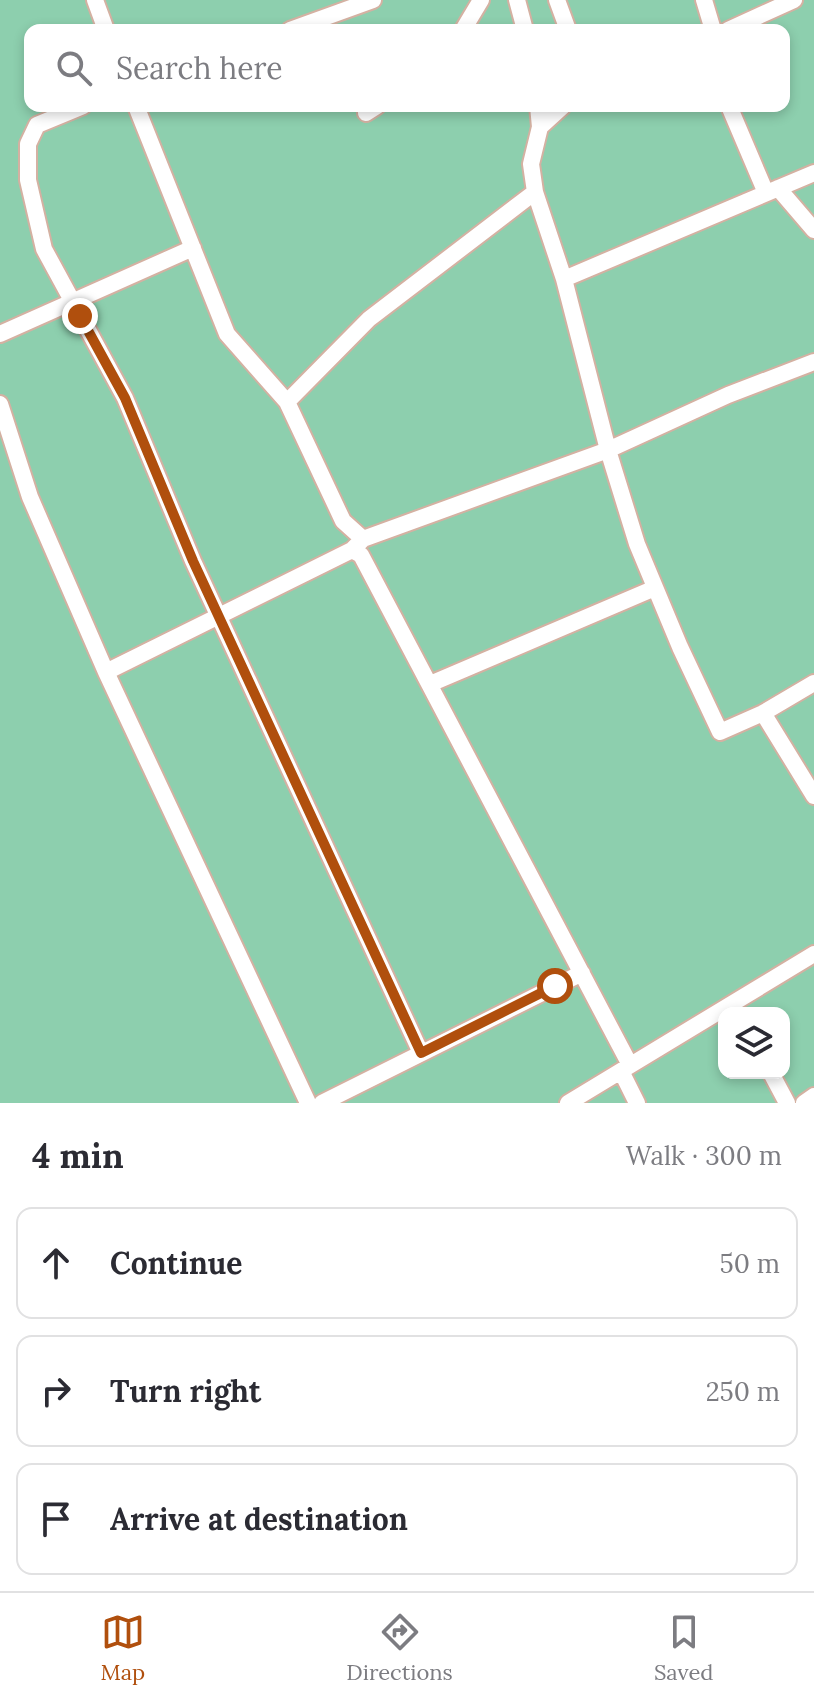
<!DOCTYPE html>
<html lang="en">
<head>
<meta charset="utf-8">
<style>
  body { margin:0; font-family:Lora,serif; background:#f7f7f7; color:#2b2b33 }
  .controls { position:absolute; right:24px; bottom:24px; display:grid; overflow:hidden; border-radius:16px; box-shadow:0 4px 12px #0003 }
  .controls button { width:72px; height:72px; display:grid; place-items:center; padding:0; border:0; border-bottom:2px solid #e1e1e2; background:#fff; color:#2b2b33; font:40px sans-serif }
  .stop { position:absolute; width:24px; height:24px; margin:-18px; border:6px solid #b04f0d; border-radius:50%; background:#fff }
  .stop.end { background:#b04f0d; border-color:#fff; box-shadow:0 2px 8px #0008 }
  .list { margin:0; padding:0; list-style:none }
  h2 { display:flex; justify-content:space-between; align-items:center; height:104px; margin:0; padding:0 32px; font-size:34px }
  h2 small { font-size:26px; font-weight:400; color:#7c7c81 }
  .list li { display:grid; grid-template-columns:52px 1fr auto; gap:24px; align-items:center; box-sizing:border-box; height:112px; margin:0 16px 16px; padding:0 16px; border:2px solid #e1e1e2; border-radius:16px }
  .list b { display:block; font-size:30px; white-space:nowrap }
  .list em { font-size:26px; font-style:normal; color:#7c7c81 }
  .icon { flex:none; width:44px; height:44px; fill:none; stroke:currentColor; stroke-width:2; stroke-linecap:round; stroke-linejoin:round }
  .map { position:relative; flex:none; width:814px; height:1103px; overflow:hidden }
  .search { position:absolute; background:#fff; box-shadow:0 4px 12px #0003; left:24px; right:24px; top:24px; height:88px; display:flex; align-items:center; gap:20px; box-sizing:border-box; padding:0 28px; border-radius:16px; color:#7c7c81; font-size:30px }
  .sheet { height:488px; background:#fff }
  nav { display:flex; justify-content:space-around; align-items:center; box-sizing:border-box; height:112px; border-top:2px solid #e1e1e2; background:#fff; font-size:22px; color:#7c7c81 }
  nav a { display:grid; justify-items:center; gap:4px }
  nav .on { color:#b04f0d }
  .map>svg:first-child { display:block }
</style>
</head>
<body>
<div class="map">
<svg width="814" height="1103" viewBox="0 0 814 1103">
  <rect width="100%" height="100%" fill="#fcd7c8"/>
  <!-- green -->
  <path fill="#8dcfae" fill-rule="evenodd" d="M 0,0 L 814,0 L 814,1103 L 0,1103 ZM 30,30 L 784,30 L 784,106 L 30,106 ZM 724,1013 L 784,1013 L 784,1073 L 724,1073 Z"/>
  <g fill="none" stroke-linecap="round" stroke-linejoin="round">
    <defs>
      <path id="street" d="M 95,0 L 106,30
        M 517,0 L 525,30
        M 557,0 L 568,30
        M 704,0 L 713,30
        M 290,30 L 373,0
        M 463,30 L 481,0
        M 728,30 L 794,0
        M 83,106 L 37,125 L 28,144 L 28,180 L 44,249 L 125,398 L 193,561 L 421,1053
        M 136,106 L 227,334 L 287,402 L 343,521 L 363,539
        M 538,106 L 540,127
        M 729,106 L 766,193
        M 366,113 L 377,106
        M 778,188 L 814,230
        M 564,279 L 814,173
        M 0,334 L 193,248
        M 814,362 L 728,395 L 608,450 L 637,544 L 680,647 L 720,732 L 763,713 L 814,683
        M 287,402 L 369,319 L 535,192
        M 0,404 L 30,497 L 106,672 L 308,1103
        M 352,550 L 363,539 L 608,450 L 564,279 L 535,192 L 531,164 L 540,127 L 563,106
        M 106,672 L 352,550 L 361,555 L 630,1065
        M 430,684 L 655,588
        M 763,713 L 814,796
        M 621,1071 L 637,1103
        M 771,1073 L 787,1103
        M 322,1103 L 582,973
        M 568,1103 L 814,954
        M 804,1103 L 814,1096"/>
    </defs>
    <!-- street casing -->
    <use href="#street" stroke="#d4b1a2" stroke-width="20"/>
    <!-- street -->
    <use href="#street" stroke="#fff" stroke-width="16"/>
  </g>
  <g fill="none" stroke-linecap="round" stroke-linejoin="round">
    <!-- route -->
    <path stroke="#b04f0d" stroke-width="10" d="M 80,316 L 125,398 L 193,561 L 421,1053 L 555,986"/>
  </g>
</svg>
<div class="controls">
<button><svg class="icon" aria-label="layers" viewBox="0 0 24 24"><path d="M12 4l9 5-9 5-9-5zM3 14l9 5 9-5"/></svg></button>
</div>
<div class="stop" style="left:555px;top:986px"></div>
<div class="stop end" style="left:80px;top:316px"></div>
<div class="search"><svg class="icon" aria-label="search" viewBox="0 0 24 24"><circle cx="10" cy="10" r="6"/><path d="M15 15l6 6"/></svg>Search here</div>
</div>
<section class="sheet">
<h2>4 min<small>Walk · 300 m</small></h2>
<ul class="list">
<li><svg class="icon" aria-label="ahead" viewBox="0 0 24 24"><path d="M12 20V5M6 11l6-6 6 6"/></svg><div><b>Continue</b></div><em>50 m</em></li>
<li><svg class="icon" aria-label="right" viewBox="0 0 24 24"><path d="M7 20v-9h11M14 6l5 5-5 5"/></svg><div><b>Turn right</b></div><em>250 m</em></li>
<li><svg class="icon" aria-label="arrive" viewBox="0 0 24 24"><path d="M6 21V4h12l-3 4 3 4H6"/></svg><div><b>Arrive at destination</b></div></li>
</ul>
</section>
<nav>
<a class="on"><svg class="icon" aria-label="map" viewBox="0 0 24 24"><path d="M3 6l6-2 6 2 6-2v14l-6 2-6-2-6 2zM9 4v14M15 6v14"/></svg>Map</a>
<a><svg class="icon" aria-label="directions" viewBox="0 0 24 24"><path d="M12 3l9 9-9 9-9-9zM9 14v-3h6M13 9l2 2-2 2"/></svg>Directions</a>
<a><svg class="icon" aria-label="saved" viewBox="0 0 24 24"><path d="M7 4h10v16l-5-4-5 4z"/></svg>Saved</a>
</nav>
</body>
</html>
